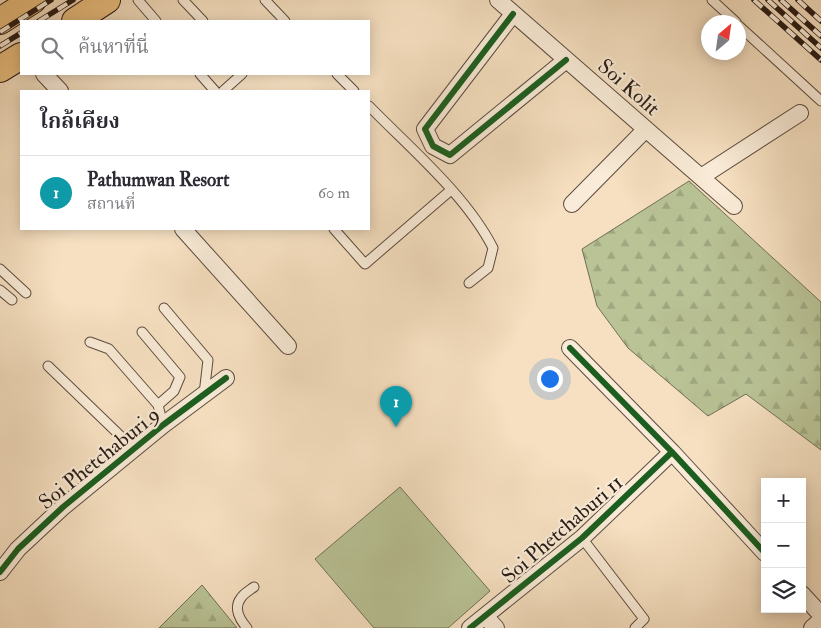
<!DOCTYPE html>
<html lang="th">
<head>
<meta charset="utf-8">
<style>
  body { margin:0; font-family:"IM FELL Double Pica","Noto Serif Thai",serif; background:#f2f2f3; color:#2b2b33 }
  .controls { position:absolute; right:15px; bottom:15px; display:grid; overflow:hidden; border-radius:0px; box-shadow:0 2px 12px #0003 }
  .controls button { width:45px; height:45px; display:grid; place-items:center; padding:0; border:0; border-bottom:1px solid #e1e1e2; background:#fff; color:#2b2b33; font:25px sans-serif }
  .compass { position:absolute; left:701px; top:15px; width:45px; height:45px; border-radius:50%; background:#fff; box-shadow:0 2px 12px #0003; rotate:29deg }
  .you { position:absolute; left:549px; top:378px; width:18px; height:18px; margin:-12px; border:4px solid #fff; border-radius:50%; background:#1a73e8; box-shadow:0 0 0 8px #1a73e833 }
  .badge { display:grid; place-items:center; width:32px; height:32px; border-radius:50%; background:#111827; color:#fff; font-size:16px; font-weight:700 }
  .pin { position:absolute; translate:-50% -41px; filter:drop-shadow(0 1px 2px #0008) }
  .pin::after { content:''; position:absolute; top:26px; width:18px; height:15px; background:inherit; clip-path:polygon(0 0,100% 0,50% 100%) }
  .list { margin:0; padding:0; list-style:none }
  h2 { display:flex; justify-content:space-between; align-items:center; height:65px; margin:0; padding:0 20px; font-size:21px }
  h2 small { font-size:16px; font-weight:400; color:#7c7c81 }
  .list li { display:grid; grid-template-columns:32px 1fr auto; gap:15px; align-items:center; box-sizing:border-box; height:75px; padding:0 20px; border-top:1px solid #e1e1e2 }
  .list b { display:block; font-size:19px; white-space:nowrap }
  .list p { margin:0; font-size:16px; white-space:nowrap; color:#7c7c81 }
  .list em { font-size:16px; font-style:normal; color:#7c7c81 }
  .icon { flex:none; width:28px; height:28px; fill:none; stroke:currentColor; stroke-width:2; stroke-linecap:round; stroke-linejoin:round }
  .map { position:relative; flex:none; width:821px; height:628px; overflow:hidden }
  .search { position:absolute; background:#fff; box-shadow:0 2px 12px #0003; left:20px; top:20px; width:350px; height:55px; display:flex; align-items:center; gap:12px; box-sizing:border-box; padding:0 18px; border-radius:0px; color:#7c7c81; font-size:19px }
  .panel { position:absolute; background:#fff; box-shadow:0 2px 12px #0003; left:20px; top:90px; width:350px; height:140px; border-radius:0px }
  .map>svg:first-child { display:block }
</style>
</head>
<body>
<div class="map">
<svg width="821" height="628" viewBox="0 0 821 628">
  <defs>
    <pattern id="forest-firs" width="22" height="20" patternUnits="userSpaceOnUse" patternTransform="scale(1.25)"><rect width="22" height="20" fill="#b9c396"/><path d="M5 1l3.5 6h-7zM16 11l3.5 6h-7z" fill="#9fa780"/></pattern>
  </defs>
  <rect width="100%" height="100%" fill="#f6e0c1"/>
  <filter id="stains"><feTurbulence type="fractalNoise" baseFrequency=".004" numOctaves="4"/><feColorMatrix values="0 0 0 0 .2 0 0 0 0 .09 0 0 0 0 .02 0 0 0 .5 -.17"/></filter>
  <radialGradient id="worn" r=".72"><stop offset=".6" stop-color="#630" stop-opacity="0"/><stop offset="1" stop-color="#630" stop-opacity=".3"/></radialGradient>
  <!-- green -->
  <path fill="#b9c396" stroke="#706f56" d="M 400,487 L 490,591 L 448,628 L 374,628 L 315,559 Z"/>
  <!-- forest -->
  <path fill="url(#forest-firs)" stroke="#706f56" d="M 689,181 L 821,302 L 821,450 L 746,394 L 708,416 L 628,348 L 597,306 L 582,249 Z
    M 202,585 L 237,628 L 159,628 Z"/>
  <g fill="none" stroke-linecap="round" stroke-linejoin="round">
    <defs>
      <path id="service" d="M 138,0 L 156,21
        M 183,0 L 203,21
        M 265,0 L 285,21
        M 712,0 L 736,22
        M 738,25 L 821,101
        M 200,74 L 215,91
        M 337,74 L 354,91
        M 223,91 L 242,74
        M 369,106 C 410,148 466,195 493,248 L 488,268 L 469,283
        M 334,229 L 365,264 L 451,190
        M 0,269 L 26,293
        M 0,290 L 12,300
        M 164,308 L 208,360 L 204,394
        M 142,332 L 180,377 L 174,391 L 158,405
        M 90,342 L 109,349 L 158,405 L 163,425
        M 48,366 L 134,449
        M 582,538 L 644,619 L 635,628
        M 247,628 C 240,620 233,608 241,598 C 243,594 250,590 254,587"/>
      <path id="minor" d="M 498,0 L 734,206
        M 513,14 L 425,129 L 433,146 L 450,155 L 566,60
        M 44,74 L 60,91
        M 701,177 L 800,113
        M 572,204 L 645,130
        M 183,229 L 288,346
        M 570,348 L 672,452 L 765,553
        M 0,572 L 18,549 L 63,507 L 163,425 L 226,378
        M 802,594 L 821,615
        M 485,616 L 496,628
        M 470,628 L 582,538 L 672,452
        M 812,628 L 821,620"/>
      <path id="primary" d="M 0,21 L 33,0
        M 75,21 L 107,0
        M 0,69 L 21,56"/>
    </defs>
    <!-- service casing -->
    <use href="#service" stroke="#5c4c40" stroke-width="11"/>
    <!-- minor casing -->
    <use href="#minor" stroke="#5c4c40" stroke-width="18"/>
    <!-- primary casing -->
    <use href="#primary" stroke="#281b15" stroke-width="28"/>
    <!-- service -->
    <use href="#service" stroke="#f9ebd7" stroke-width="9"/>
    <!-- minor -->
    <use href="#minor" stroke="#f9ebd7" stroke-width="16"/>
    <!-- primary -->
    <use href="#primary" stroke="#ebc080" stroke-width="26"/>
    <defs>
      <path id="rail" d="M 754,0 L 821,60
        M 768,0 L 821,48
        M 781,0 L 821,36
        M 798,0 L 821,21
        M 39,21 L 73,0
        M 0,32 L 51,0
        M 0,46 L 21,33"/>
    </defs>
    <!-- rail casing -->
    <use href="#rail" stroke="#281b15" stroke-width="5.5"/>
    <!-- rail -->
    <use href="#rail" stroke="#f9ebd7" stroke-width="4" stroke-dasharray="11" stroke-linecap="butt"/>
    <defs>
      <path id="cycleway" d="M 513,14 L 425,129 L 433,146 L 450,155 L 566,60
        M 570,348 L 672,452 L 765,553
        M 0,572 L 18,549 L 63,507 L 163,425 L 226,378
        M 470,628 L 582,538 L 672,452"/>
    </defs>
    <!-- cycleway casing -->
    <use href="#cycleway" stroke="#f9ebd7" stroke-width="9"/>
    <!-- cycleway -->
    <use href="#cycleway" stroke="#1b5e20" stroke-width="6"/>
  </g>
  <g text-anchor="middle" stroke-width="4.5" stroke-linejoin="round" paint-order="stroke">
    <!-- street labels -->
    <g font-size="21" fill="#281b15" stroke="#f9ebd7">
      <text transform="translate(629 87) rotate(41)" y="7">Soi Kolit</text>
      <text transform="translate(99 458) rotate(-39)" y="7">Soi Phetchaburi 9</text>
      <text transform="translate(562 529) rotate(-41)" y="7">Soi Phetchaburi 11</text>
    </g>
  </g>
  <rect width="100%" height="100%" filter="url(#stains)"/>
  <rect width="100%" height="100%" fill="url(#worn)"/>
</svg>
<div class="controls">
<button>+</button>
<button>−</button>
<button><svg class="icon" aria-label="layers" viewBox="0 0 24 24"><path d="M12 4l9 5-9 5-9-5zM3 14l9 5 9-5"/></svg></button>
</div>
<svg class="compass" viewBox="-18 -18 36 36"><path d="M0-13l5 13h-10z" fill="#e53935"/><path d="M0 13l5-13h-10z" fill="#7c7c81"/></svg>
<div class="you"></div>
<div class="pin badge" style="left:396px;top:427px;background:#0f9aa8">1</div>
<div class="search"><svg class="icon" aria-label="search" viewBox="0 0 24 24"><circle cx="10" cy="10" r="6"/><path d="M15 15l6 6"/></svg>ค้นหาที่นี่</div>
<section class="panel">
<h2>ใกล้เคียง<small></small></h2>
<ul class="list">
<li><span class="badge" style="background:#0f9aa8">1</span><div><b>Pathumwan Resort</b><p>สถานที่</p></div><em>60 m</em></li>
</ul>
</section>
</div>
</body>
</html>
